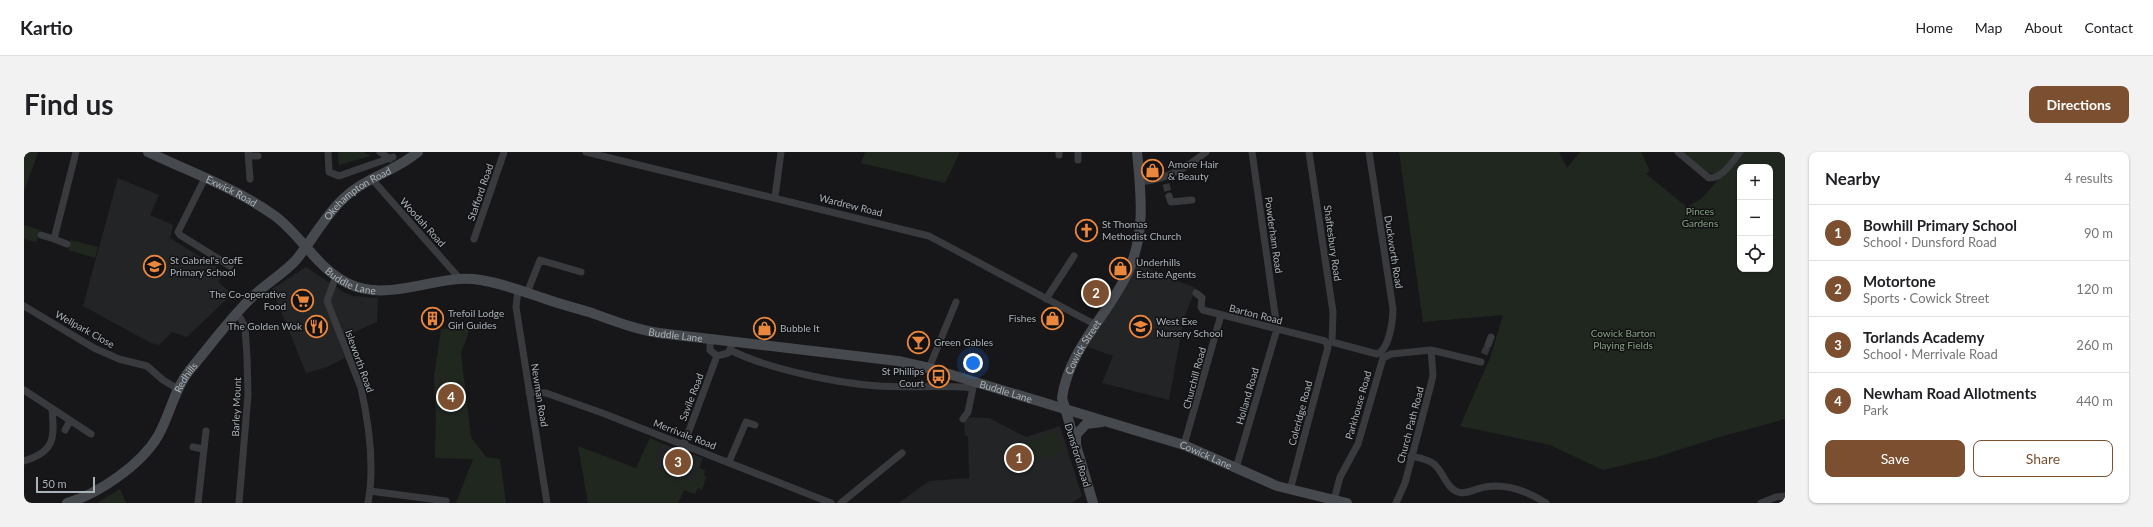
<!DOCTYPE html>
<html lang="en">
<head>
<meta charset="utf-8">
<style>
  body { margin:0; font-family:Lato,sans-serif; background:#f2f2f2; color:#202124 }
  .controls { position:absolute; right:12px; top:12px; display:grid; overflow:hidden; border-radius:8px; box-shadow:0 1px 3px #0004 }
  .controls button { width:36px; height:36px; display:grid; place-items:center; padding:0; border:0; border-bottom:1px solid #e0e0e0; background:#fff; color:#202124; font:20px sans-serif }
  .scale { position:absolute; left:12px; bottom:10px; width:59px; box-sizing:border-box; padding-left:4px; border:2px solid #aab2b8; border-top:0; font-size:11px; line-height:14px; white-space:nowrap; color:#aab2b8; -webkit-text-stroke:3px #121214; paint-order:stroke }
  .you { position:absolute; left:949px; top:211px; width:14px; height:14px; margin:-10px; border:3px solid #fff; border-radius:50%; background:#1a73e8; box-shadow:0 0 0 6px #1a73e833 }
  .badge { display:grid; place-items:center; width:26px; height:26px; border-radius:50%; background:#7b4f2f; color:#fff; font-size:13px; font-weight:700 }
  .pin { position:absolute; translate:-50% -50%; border:2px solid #fff; box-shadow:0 1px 4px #0006 }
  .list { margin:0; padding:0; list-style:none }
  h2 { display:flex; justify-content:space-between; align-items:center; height:52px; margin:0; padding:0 16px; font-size:17px }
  h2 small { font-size:13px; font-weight:400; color:#757577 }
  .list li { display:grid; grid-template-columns:26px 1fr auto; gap:12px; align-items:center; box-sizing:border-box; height:56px; padding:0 16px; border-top:1px solid #e0e0e0 }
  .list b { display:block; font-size:15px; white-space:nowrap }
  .list p { margin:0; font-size:13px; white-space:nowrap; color:#757577 }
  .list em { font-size:13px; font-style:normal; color:#757577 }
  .actions { display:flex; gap:8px; padding:12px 16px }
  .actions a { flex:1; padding:9px 0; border:1px solid #7b4f2f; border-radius:8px; text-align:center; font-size:14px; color:#7b4f2f }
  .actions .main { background:#7b4f2f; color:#fff }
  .icon { flex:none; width:22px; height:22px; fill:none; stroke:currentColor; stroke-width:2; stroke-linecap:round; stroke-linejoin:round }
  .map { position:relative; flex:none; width:1761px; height:351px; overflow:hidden; border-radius:8px }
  header { display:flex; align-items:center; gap:24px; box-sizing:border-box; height:56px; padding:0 20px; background:#fff; border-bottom:1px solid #e0e0e0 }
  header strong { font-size:19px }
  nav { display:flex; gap:22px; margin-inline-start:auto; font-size:14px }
  .intro { display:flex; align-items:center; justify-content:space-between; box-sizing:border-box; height:96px; padding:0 24px }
  h1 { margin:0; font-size:28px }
  .button { padding:10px 18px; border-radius:8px; background:#7b4f2f; color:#fff; font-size:14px; font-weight:700 }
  main { display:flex; gap:24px; padding:0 24px }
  aside { flex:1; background:#fff; border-radius:8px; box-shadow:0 1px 3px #0004 }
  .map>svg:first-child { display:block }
</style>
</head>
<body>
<header>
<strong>Kartio</strong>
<nav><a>Home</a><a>Map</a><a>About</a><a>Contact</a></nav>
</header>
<div class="intro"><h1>Find us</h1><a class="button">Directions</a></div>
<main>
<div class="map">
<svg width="1761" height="351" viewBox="0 0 1761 351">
  <rect width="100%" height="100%" fill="#171719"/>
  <!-- built -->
  <path fill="#232426" d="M 94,26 L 135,43 L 126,63 L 149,73 L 146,86 L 201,120 L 194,130 L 208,142 L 163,185 L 148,180 L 135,193 L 127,191 L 59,154 Z
    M 1112,109 L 1133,121 L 1172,136 L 1160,166 L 1145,248 L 1078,231 L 1089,204 L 1064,195 Z
    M 282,115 L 321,141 L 329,144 L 354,146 L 353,170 L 314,187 L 321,206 L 303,215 L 282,221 L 248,137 Z
    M 946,265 L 965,266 L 1002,285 L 1036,274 L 1058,344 L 1048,351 L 875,351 L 905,329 L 945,326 L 944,285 L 941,283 L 940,269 Z
    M 637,291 L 679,306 L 670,331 L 628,314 Z"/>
  <!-- green -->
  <path fill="#20271f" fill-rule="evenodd" d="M 0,0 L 14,0 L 0,40 Z
    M 314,0 L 340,0 L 347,4 L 315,13 Z
    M 841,0 L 936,0 L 921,31 L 837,11 Z
    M 1375,0 L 1535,0 L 1543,16 L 1556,0 L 1617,0 L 1626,19 L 1622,22 L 1663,55 L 1678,46 L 1719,0 L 1761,0 L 1761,267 L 1692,286 L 1630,306 L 1579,318 L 1526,293 L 1436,274 L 1466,206 L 1479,163 L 1399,170 ZM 1716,15 L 1746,15 L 1746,117 L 1716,117 Z
    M 1659,0 L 1712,0 L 1697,19 L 1691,22 L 1683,20 Z
    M 0,73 L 16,78 L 12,90 L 0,87 Z
    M 47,88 L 74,95 L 71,106 L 44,98 Z
    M 439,176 L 444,176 L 444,182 L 437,201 L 447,285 L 462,305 L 476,307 L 482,351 L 432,351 L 449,307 L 411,306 L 412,265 L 410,225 L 417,177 Z
    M 1033,280 L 1040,300 L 995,313 L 990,293 Z
    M 626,286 L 637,291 L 629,314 L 670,330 L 675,316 L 681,318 L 680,324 L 682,325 L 678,338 L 674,336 L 671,342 L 660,338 L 654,351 L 564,351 L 554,294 L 612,316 Z
    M 96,337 L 102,351 L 73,351 L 75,350 Z"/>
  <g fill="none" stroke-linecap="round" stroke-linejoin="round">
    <!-- street-tunnel -->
    <path stroke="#343639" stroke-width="7" stroke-dasharray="7 3.5" stroke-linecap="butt" d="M 1142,32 L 1145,44
      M 1460,202 L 1464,193"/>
    <!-- street -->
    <path stroke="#383a3e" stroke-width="7" d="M 224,0 L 226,27
      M 304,0 L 305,20 L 315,24 L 369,5
      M 356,0 L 366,7
      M 562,0 L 905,84 L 1070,172
      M 1035,0 L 1035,3
      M 1054,0 L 1054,8
      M 1228,0 L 1252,169
      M 1285,0 L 1309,160 L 1308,190 L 1353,202 C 1365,198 1369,169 1369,157 L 1345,0
      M 1654,0 L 1685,26 C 1699,26 1708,10 1716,0
      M 225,4 L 234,4
      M 181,26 L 154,80 L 156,83 L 206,114
      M 347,26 L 436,127
      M 1116,30 C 1143,27 1161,17 1182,0
      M 1145,44 L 1147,50 L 1168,48
      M 751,45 L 757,0
      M 17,83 L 30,87 L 52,0
      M 30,87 L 43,92
      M 450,87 L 480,0
      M 312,124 L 303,149 L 337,236 C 345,272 351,314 344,351
      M 494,138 L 492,155 L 523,351
      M 503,141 L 516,108 L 557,120
      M 1172,141 L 1178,146 L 1177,155 L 1179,158 L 1301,189 L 1304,195 L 1266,338
      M 1022,147 L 1050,104
      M 0,154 L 70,196 L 95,207 L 123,214 L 139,228 L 154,237
      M 212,162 L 217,167 L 221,175 L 223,205 L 224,243 L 215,351
      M 686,186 L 686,198 L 693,204 L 704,201 L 708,193
      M 1464,193 L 1467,185
      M 706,198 C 744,217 812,231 854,234 C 886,236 917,233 949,236
      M 905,216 L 932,150
      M 0,238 L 67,282
      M 505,240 L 522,241 L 581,262 L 807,351
      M 939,267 L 944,260 L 950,231
      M 41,278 L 46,269
      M 660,292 L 693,204
      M 1160,293 L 1197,163
      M 169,295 L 179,297
      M 1387,304 C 1395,306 1404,307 1410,312 C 1419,319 1422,336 1434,340 C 1442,343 1453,336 1461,335 C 1483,331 1503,339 1522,351
      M 0,309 C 30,300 31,287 28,258
      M 705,310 L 722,270 L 731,273
      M 1212,316 L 1253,177
      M 346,339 L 422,349
      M 1310,348 L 1316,325 L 1334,292 L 1359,206 L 1367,202 L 1407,198 L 1457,210
      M 174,351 L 182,279
      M 817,351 L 878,301
      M 1372,351 L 1381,331 L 1407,232 L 1409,223 L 1407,198
      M 1737,351 L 1752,345 L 1761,344"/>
    <!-- secondary -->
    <g stroke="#464a4e" stroke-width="10">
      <path id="s1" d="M 124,0 C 166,20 212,36 251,64 C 278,84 293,116 323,131 C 363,151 408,124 449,127 C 472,129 497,139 519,146 C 535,152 552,156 568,161 C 590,169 611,177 635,181 L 874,209 L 905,216 L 1160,293 L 1253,334 L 1323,351"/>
      <path d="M 1052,291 L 1052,283 L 1062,272 L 1078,270"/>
      <path id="s2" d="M 43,351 C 74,342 117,313 134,284 C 146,263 150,238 165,219 C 185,195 204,169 226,147 C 240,133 258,123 272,108 C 287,90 299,67 316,50 C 340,25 369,21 394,0"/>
      <path id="s3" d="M 1069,351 L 1038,246 C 1045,196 1084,164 1104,120 C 1122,80 1117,42 1113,0"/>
    </g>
  </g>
  <!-- icons -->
  <defs>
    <symbol id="shop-ring" viewBox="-11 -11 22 22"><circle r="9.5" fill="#121214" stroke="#eb873d" stroke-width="1.5"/><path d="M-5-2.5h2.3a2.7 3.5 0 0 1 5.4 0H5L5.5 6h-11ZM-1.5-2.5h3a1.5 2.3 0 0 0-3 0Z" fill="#eb873d"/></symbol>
    <symbol id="church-ring" viewBox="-11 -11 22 22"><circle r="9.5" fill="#121214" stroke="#eb873d" stroke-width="1.5"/><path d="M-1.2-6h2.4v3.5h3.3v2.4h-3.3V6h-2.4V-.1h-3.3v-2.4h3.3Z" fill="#eb873d"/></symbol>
    <symbol id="school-ring" viewBox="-11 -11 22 22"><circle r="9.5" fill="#121214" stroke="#eb873d" stroke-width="1.5"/><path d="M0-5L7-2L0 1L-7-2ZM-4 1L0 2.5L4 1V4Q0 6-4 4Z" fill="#eb873d"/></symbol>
    <symbol id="supermarket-ring" viewBox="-11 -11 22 22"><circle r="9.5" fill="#121214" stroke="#eb873d" stroke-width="1.5"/><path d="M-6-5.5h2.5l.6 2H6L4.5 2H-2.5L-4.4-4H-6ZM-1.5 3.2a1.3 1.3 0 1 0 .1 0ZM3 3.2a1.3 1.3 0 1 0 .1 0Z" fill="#eb873d"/></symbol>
    <symbol id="building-ring" viewBox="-11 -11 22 22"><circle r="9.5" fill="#121214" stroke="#eb873d" stroke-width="1.5"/><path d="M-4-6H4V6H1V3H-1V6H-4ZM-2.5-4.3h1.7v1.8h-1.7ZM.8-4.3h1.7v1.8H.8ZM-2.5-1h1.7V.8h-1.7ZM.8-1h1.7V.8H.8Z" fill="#eb873d"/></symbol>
    <symbol id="restaurant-ring" viewBox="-11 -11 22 22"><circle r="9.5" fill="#121214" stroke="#eb873d" stroke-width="1.5"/><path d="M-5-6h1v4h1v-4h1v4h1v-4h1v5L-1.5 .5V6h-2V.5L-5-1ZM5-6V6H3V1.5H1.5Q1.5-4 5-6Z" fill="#eb873d"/></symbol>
    <symbol id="bar-ring" viewBox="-11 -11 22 22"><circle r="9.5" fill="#121214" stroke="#eb873d" stroke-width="1.5"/><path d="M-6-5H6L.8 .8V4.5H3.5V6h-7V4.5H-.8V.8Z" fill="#eb873d"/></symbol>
    <symbol id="bus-ring" viewBox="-11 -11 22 22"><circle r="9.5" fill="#121214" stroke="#eb873d" stroke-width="1.5"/><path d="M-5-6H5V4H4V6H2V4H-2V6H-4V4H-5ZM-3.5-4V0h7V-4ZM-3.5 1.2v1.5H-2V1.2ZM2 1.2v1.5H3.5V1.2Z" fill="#eb873d"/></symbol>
  </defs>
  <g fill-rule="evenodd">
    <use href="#shop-ring" x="1116" y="6" width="25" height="25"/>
    <use href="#church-ring" x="1050" y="66" width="25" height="25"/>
    <use href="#school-ring" x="118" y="102" width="25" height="25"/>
    <use href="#shop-ring" x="1084" y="104" width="25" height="25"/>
    <use href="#supermarket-ring" x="266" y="136" width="25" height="25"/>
    <use href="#shop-ring" x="1016" y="154" width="25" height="25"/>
    <use href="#building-ring" x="396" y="154" width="25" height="25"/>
    <use href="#restaurant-ring" x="280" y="162" width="25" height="25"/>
    <use href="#school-ring" x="1104" y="162" width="25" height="25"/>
    <use href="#shop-ring" x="728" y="164" width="25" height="25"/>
    <use href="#bar-ring" x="882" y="178" width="25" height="25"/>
    <use href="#bus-ring" x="902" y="212" width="25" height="25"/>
  </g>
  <g text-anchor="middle" stroke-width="3" stroke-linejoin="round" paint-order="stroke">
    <!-- poi labels -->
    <g font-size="10" fill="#aab2b8" stroke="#121214" text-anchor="start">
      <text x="1144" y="16">Amore Hair<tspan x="1144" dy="12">&amp; Beauty</tspan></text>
      <text x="1078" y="76">St Thomas<tspan x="1078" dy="12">Methodist Church</tspan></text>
      <text x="146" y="112">St Gabriel's CofE<tspan x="146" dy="12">Primary School</tspan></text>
      <text x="1112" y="114">Underhills<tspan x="1112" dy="12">Estate Agents</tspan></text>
      <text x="262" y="146" text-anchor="end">The Co-operative<tspan x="262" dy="12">Food</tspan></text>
      <text x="424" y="165">Trefoil Lodge<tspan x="424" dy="12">Girl Guides</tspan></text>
      <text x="1012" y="170" text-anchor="end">Fishes</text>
      <text x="1132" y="173">West Exe<tspan x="1132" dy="12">Nursery School</tspan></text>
      <text x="278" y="178" text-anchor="end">The Golden Wok</text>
      <text x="756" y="180">Bubble It</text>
      <text x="910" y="194">Green Gables</text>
      <text x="900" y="223" text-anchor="end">St Phillips<tspan x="900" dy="12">Court</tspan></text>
    </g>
    <!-- street labels -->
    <g font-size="10" fill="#aab2b8" stroke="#121214">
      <text dy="4" stroke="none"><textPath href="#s1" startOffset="92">Exwick Road</textPath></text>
      <text transform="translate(456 40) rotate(-71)" y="4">Stafford Road</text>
      <text dy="4" stroke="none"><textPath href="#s2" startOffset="434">Okehampton Road</textPath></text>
      <text transform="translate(827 53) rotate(14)" y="4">Wardrew Road</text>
      <text transform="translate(399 70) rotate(48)" y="4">Woodah Road</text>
      <text transform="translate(1250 83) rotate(82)" y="4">Powderham Road</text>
      <text transform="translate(1309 91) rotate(82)" y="4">Shaftesbury Road</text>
      <text transform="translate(1370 100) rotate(81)" y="4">Duckworth Road</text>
      <text dy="4" stroke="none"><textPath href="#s1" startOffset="244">Buddle Lane</textPath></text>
      <text transform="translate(1232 162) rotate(14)" y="4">Barton Road</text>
      <text transform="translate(61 177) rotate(29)" y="4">Wellpark Close</text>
      <text dy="4" stroke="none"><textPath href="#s1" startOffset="580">Buddle Lane</textPath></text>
      <text dy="4" stroke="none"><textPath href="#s3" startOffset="165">Cowick Street</textPath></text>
      <text transform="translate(336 209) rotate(70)" y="4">Isleworth Road</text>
      <text transform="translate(1170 226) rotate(-75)" y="4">Churchill Road</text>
      <text dy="4" stroke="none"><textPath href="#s2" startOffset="180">Redhills</textPath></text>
      <text dy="4" stroke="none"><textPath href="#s1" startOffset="916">Buddle Lane</textPath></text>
      <text transform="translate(516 243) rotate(81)" y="4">Newman Road</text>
      <text transform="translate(1223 244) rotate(-74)" y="4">Holland Road</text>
      <text transform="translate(667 245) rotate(-69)" y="4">Savile Road</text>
      <text transform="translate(1334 253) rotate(-74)" y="4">Parkhouse Road</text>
      <text transform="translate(212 255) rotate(-88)" y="4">Barley Mount</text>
      <text transform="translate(1276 261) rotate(-75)" y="4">Coleridge Road</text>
      <text transform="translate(1386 273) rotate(-75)" y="4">Church Path Road</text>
      <text transform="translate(661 282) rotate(21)" y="4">Merrivale Road</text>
      <text transform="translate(1054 303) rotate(73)" y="4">Dunsford Road</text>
      <text dy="4" stroke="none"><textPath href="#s1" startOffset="1126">Cowick Lane</textPath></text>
    </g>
    <!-- park labels -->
    <g font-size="10" fill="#87a281" stroke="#121214">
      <text x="1676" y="63">Pinces<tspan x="1676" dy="12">Gardens</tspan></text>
      <text x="1599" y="185">Cowick Barton<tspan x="1599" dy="12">Playing Fields</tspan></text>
    </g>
  </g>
</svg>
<div class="controls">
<button>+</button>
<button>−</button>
<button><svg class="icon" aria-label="locate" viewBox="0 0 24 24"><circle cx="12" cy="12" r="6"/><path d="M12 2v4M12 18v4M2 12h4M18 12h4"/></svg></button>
</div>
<div class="scale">50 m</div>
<div class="you"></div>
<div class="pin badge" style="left:995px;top:306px">1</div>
<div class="pin badge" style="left:1072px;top:141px">2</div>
<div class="pin badge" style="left:654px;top:310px">3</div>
<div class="pin badge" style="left:427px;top:245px">4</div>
</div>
<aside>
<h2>Nearby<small>4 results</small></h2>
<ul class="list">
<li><span class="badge">1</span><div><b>Bowhill Primary School</b><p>School · Dunsford Road</p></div><em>90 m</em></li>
<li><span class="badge">2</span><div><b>Motortone</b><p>Sports · Cowick Street</p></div><em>120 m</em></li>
<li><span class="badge">3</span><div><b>Torlands Academy</b><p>School · Merrivale Road</p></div><em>260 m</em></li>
<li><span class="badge">4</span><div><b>Newham Road Allotments</b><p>Park</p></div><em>440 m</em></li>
</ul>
<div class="actions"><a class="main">Save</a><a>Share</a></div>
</aside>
</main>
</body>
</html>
